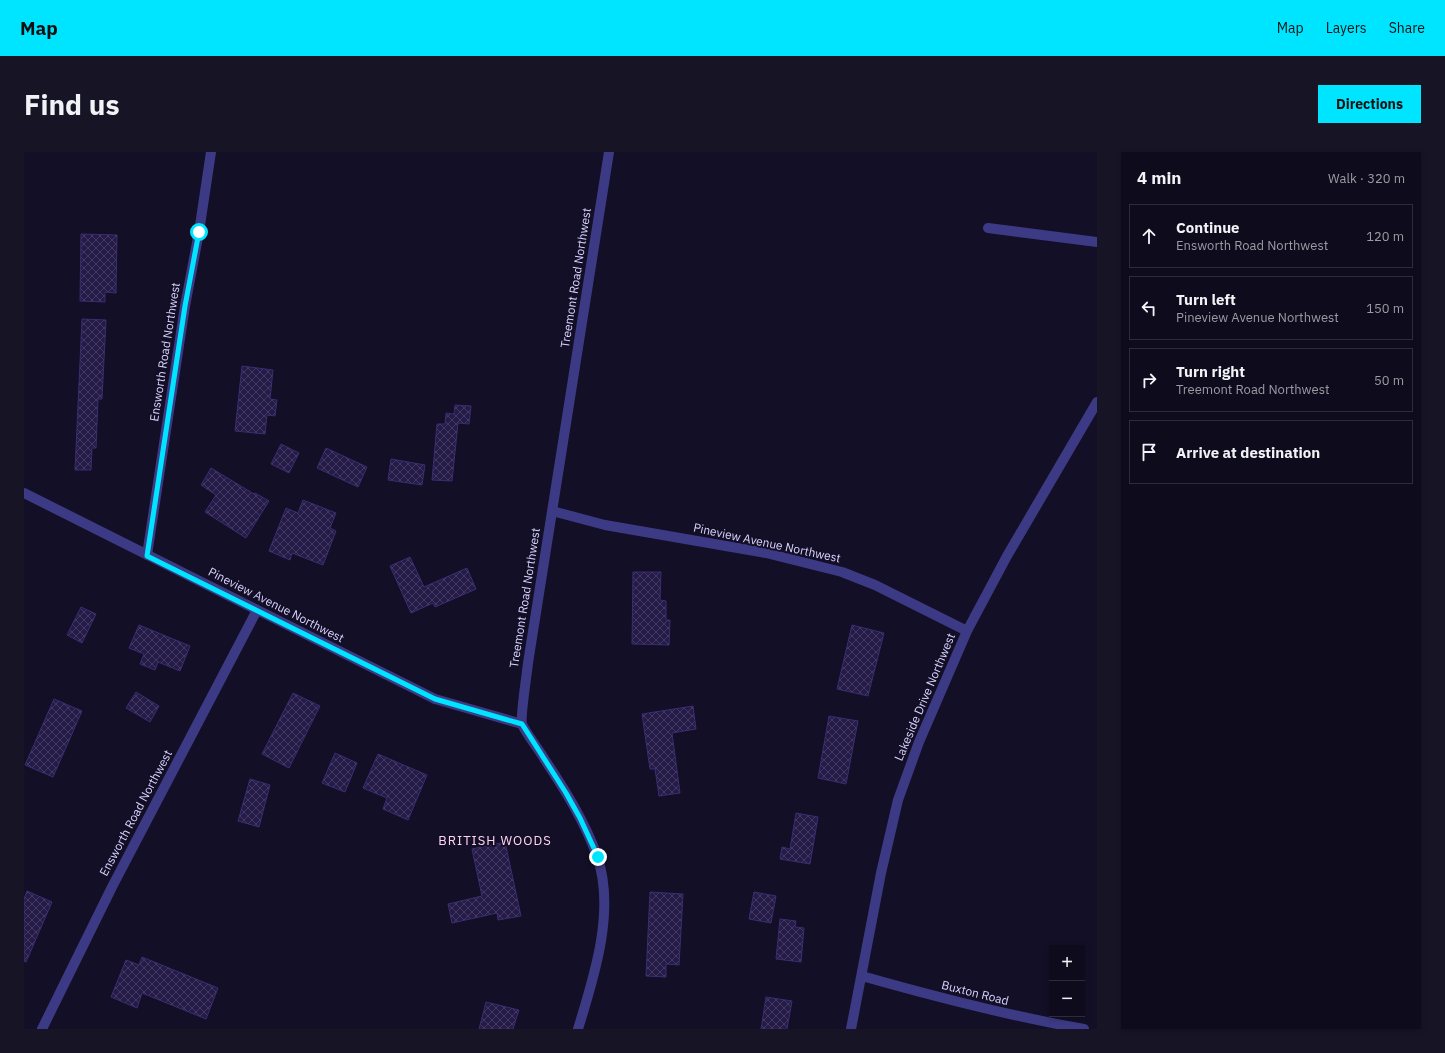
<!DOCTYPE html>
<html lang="en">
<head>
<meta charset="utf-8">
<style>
  body { margin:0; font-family:"IBM Plex Sans",sans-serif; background:#171425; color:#f1f3f6 }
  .controls { position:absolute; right:12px; bottom:12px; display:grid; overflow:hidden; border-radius:0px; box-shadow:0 2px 6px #0003 }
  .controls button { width:36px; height:36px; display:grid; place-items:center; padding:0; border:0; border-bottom:1px solid #2e2b3b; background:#0e0b1c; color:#f1f3f6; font:20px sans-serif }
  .stop { position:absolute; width:12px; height:12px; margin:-9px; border:3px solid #00e5ff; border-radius:50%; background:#fff }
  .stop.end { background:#00e5ff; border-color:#fff; box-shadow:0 1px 4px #0008 }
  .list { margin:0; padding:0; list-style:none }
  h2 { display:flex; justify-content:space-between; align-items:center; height:52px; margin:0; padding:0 16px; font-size:17px }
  h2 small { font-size:13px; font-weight:400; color:#9b9ba3 }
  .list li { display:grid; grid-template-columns:26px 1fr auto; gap:12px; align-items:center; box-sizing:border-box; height:64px; margin:0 8px 8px; padding:0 8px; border:1px solid #2e2b3b; border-radius:0px }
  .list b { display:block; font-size:15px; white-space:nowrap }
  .list p { margin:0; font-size:13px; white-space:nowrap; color:#9b9ba3 }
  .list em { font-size:13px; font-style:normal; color:#9b9ba3 }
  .icon { flex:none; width:22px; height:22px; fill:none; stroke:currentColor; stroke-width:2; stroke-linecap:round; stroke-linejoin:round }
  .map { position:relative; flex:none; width:1073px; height:877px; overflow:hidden; border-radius:0px }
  header { display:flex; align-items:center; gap:24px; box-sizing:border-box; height:56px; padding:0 20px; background:#00e5ff; color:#111 }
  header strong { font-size:19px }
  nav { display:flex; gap:22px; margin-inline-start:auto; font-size:14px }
  .intro { display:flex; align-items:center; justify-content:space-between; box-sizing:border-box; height:96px; padding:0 24px }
  h1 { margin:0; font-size:28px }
  .button { padding:10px 18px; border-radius:0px; background:#00e5ff; color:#111; font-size:14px; font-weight:700 }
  main { display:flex; gap:24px; padding:0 24px }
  aside { flex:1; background:#0e0b1c; border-radius:0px; box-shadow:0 2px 6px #0003 }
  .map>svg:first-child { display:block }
</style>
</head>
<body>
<header>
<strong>Map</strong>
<nav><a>Map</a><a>Layers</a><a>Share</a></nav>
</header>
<div class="intro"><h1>Find us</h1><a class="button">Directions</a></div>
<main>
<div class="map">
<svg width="1073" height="877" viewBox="0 0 1073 877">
  <defs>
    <pattern id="building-cross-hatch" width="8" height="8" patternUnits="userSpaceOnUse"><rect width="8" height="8" fill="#241b47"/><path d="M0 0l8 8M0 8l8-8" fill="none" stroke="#433b63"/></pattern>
  </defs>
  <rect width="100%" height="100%" fill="#130f26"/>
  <!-- building -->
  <path fill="url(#building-cross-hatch)" stroke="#3b2d73" d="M 57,82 L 93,83 L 92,141 L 81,140 L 81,150 L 56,149 Z
    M 58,167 L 82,168 L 78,247 L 74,247 L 72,296 L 68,296 L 67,318 L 51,318 Z
    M 218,214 L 249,218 L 246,247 L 253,248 L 251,264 L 243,263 L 241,282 L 211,279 Z
    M 431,253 L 447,254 L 445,272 L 434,271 L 428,329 L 408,328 L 413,272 L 421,272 L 422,261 L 430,262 Z
    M 257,292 L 275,301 L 265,321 L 247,312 Z
    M 302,296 L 343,315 L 334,335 L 293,316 Z
    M 367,307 L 401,313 L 398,333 L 364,328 Z
    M 187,316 L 230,342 L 231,341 L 245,349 L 222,386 L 181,360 L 192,343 L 177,333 Z
    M 279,348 L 312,361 L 306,376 L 312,379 L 299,413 L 268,401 L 266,408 L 245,399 L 262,356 L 274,361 Z
    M 386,405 L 400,435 L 443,416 L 452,437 L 411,455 L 409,451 L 387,461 L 366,414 Z
    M 609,420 L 637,420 L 636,448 L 642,449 L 642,468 L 646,468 L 645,493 L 608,492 Z
    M 57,455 L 72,462 L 58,491 L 43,483 Z
    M 115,473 L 166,494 L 156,519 L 134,510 L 131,518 L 116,512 L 120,502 L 105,496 Z
    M 828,473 L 860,481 L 844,544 L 813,537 Z
    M 112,540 L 135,554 L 126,570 L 102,556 Z
    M 269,541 L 296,554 L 265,616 L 238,602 Z
    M 30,547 L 58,559 L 29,625 L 1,613 Z
    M 669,554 L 672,577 L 648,581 L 656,641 L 635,644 L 631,617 L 626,617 L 618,562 Z
    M 805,564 L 834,569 L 822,632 L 794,626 Z
    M 311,601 L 333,611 L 321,640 L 298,631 Z
    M 354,602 L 403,623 L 384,668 L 359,657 L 363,646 L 339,636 Z
    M 226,627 L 246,633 L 235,675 L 214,669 Z
    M 772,661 L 794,665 L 786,712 L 756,707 L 758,695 L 766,697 Z
    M 481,690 L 497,764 L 474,768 L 473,761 L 428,771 L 424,752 L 458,744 L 448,697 Z
    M 3,739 L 28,750 L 2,810 L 0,809 L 0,747 Z
    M 626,740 L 659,742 L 655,813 L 642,812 L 642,825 L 622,824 Z
    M 730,740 L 752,744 L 747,771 L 725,767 Z
    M 756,767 L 772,769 L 771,775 L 780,776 L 777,810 L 752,807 Z
    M 118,805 L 194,836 L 182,867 L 118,841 L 113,856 L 87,845 L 102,808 L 115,813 Z
    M 742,845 L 768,849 L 763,877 L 737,877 Z
    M 462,850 L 495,858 L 489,877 L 455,877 Z"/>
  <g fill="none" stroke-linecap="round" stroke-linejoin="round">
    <!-- minor -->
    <path stroke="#3d3a85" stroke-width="10" d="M 964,76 L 1073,90
      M 0,341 L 411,547 L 498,572
      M 528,359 L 581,373 L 742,401 L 818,420 L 851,433 L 943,479
      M 123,403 L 161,154 L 175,80 L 187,0
      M 838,824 C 912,845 985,864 1060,877
      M 18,877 L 88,735 L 233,458
      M 554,877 C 570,825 592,758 573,704 C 561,670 541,638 521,608 C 516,599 501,580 498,572 C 496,565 503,522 504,511 L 585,0
      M 827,877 L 857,721 L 874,648 L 895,590 L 943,479 L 983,404 L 1073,250"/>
  </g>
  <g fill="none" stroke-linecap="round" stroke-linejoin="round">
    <!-- route -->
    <path stroke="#00e5ff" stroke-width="5" d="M 175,80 L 161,154 L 123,404 L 411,547 L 498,572 L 542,641 L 556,666 L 574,705"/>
  </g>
  <g text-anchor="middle" stroke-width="4" stroke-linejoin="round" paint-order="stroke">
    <!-- street labels -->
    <g font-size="12" fill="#d9d4ff" stroke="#130f26">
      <text transform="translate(552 126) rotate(-81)" y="4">Treemont Road Northwest</text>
      <text transform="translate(141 200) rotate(-81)" y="4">Ensworth Road Northwest</text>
      <text transform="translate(743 391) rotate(12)" y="4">Pineview Avenue Northwest</text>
      <text transform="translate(501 446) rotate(-81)" y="4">Treemont Road Northwest</text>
      <text transform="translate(252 453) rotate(27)" y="4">Pineview Avenue Northwest</text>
      <text transform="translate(901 545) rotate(-67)" y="4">Lakeside Drive Northwest</text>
      <text transform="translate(112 661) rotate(-62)" y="4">Ensworth Road Northwest</text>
      <text transform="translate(951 841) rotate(14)" y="4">Buxton Road</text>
    </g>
    <!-- neighbourhood labels -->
    <g font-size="13" letter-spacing="1" fill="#ffd6f0" stroke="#130f26">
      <text x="471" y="693">BRITISH WOODS</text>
    </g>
  </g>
</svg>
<div class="controls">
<button>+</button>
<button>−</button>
</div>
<div class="stop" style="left:175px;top:80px"></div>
<div class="stop end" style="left:574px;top:705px"></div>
</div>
<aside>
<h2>4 min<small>Walk · 320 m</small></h2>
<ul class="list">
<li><svg class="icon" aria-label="ahead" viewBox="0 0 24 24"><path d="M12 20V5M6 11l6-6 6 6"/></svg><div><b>Continue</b><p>Ensworth Road Northwest</p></div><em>120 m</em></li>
<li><svg class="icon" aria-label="left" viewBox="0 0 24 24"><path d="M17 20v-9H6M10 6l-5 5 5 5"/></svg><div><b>Turn left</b><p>Pineview Avenue Northwest</p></div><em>150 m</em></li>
<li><svg class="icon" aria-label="right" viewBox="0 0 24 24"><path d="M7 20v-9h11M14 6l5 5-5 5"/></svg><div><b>Turn right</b><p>Treemont Road Northwest</p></div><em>50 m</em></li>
<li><svg class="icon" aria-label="arrive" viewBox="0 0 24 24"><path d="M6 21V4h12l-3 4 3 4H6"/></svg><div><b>Arrive at destination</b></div></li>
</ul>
</aside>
</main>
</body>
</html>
